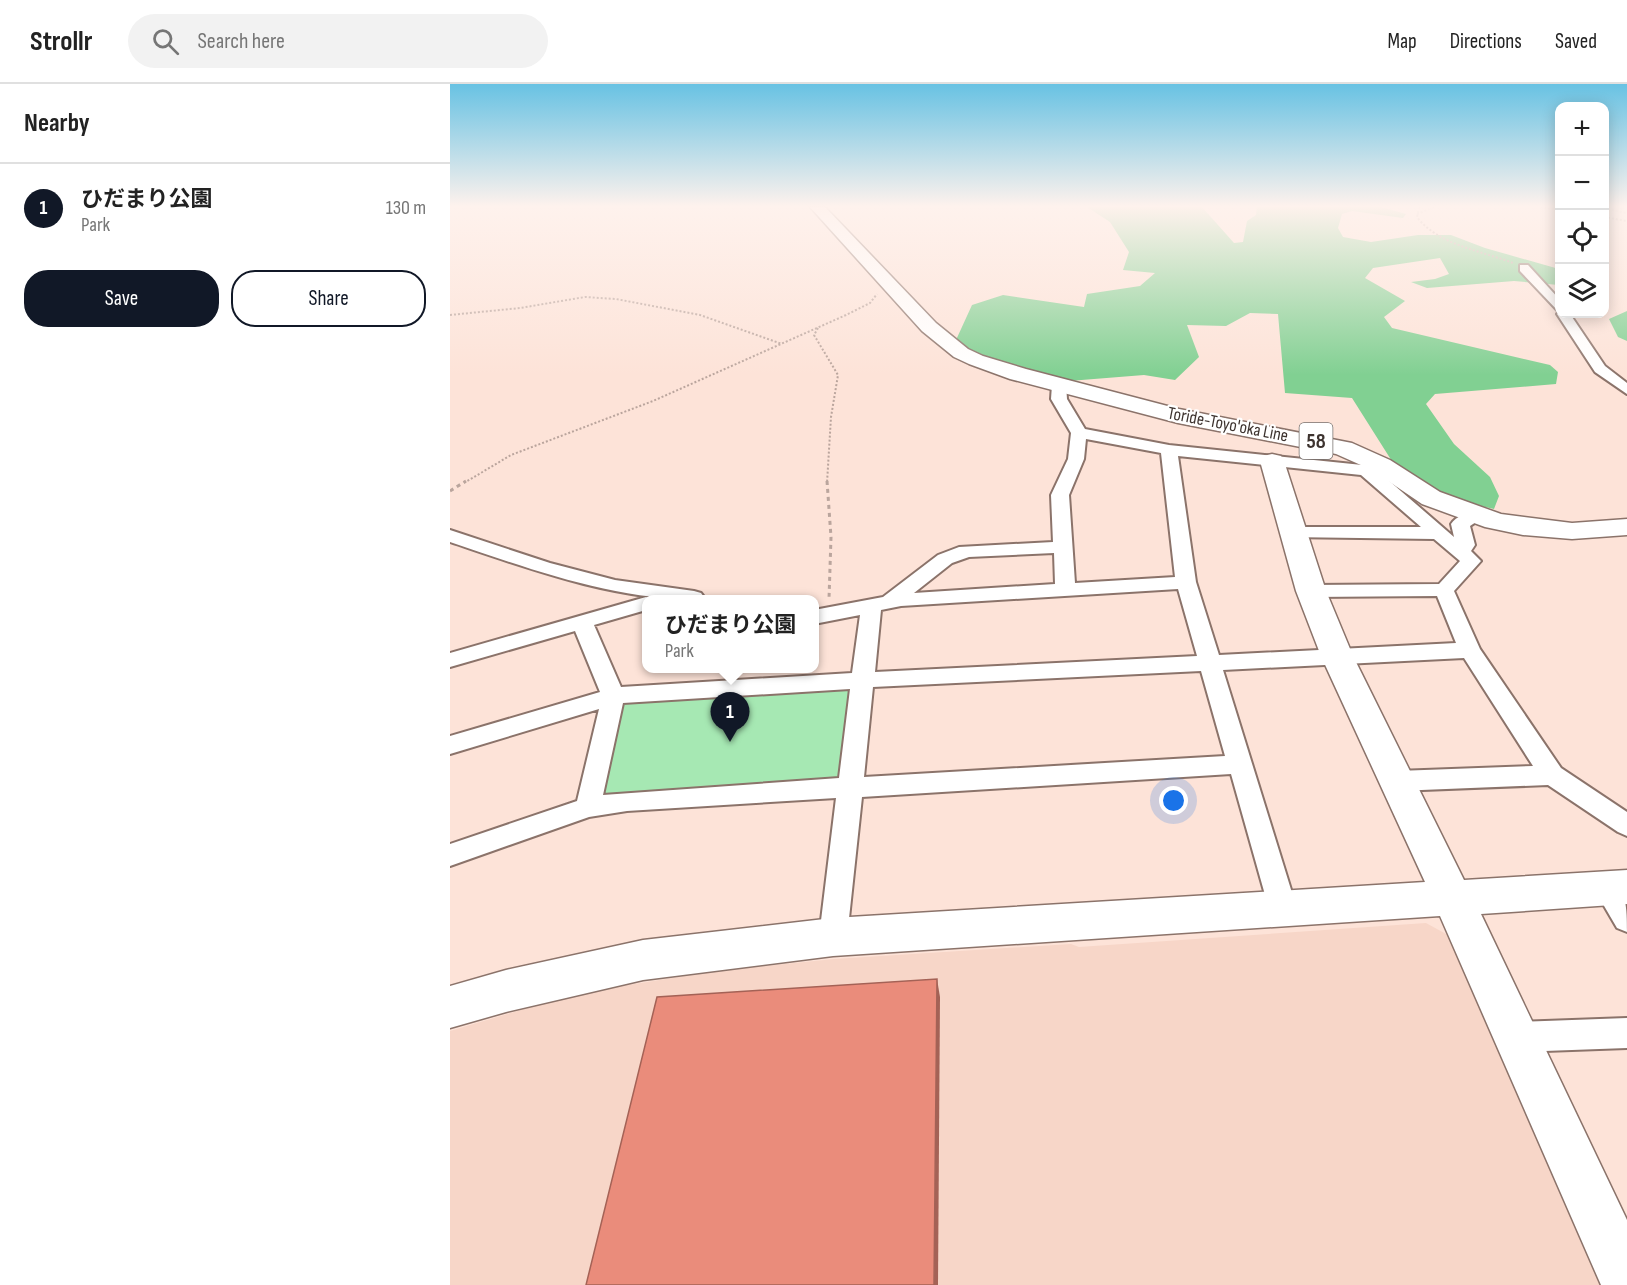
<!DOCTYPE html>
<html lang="en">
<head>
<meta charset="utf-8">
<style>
  body { margin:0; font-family:"Sofia Sans Condensed","Noto Sans JP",sans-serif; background:#f2f2f2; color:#222 }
  .controls { position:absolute; right:18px; top:18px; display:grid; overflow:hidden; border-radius:12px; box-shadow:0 3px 15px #0003 }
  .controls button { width:54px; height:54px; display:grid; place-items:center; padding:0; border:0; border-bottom:2px solid #e0e0e0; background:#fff; color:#222; font:30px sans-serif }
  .you { position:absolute; left:724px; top:717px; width:21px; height:21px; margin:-15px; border:4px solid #fff; border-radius:50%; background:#1a73e8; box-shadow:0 0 0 9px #1a73e833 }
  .badge { display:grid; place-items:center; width:39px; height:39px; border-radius:50%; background:#111827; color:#fff; font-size:20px; font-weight:700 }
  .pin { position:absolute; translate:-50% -50px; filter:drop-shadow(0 2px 3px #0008) }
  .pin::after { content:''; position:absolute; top:32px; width:21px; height:18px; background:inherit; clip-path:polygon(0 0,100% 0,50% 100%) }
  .popup { position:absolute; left:192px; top:511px; width:177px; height:78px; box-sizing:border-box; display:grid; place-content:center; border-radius:12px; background:#fff; filter:drop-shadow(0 2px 4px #0005); font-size:20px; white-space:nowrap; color:#767676 }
  .popup b { font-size:22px; color:#222 }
  .popup::after { content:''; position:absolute; left:50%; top:100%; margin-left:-12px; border:12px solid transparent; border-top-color:#fff }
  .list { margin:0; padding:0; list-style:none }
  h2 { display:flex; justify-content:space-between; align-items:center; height:78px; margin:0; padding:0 24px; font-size:26px }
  h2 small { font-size:20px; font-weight:400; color:#767676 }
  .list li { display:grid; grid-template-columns:39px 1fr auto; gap:18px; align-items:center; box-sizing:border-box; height:90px; padding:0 24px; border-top:2px solid #e0e0e0 }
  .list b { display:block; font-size:22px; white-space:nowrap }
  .list p { margin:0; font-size:20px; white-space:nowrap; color:#767676 }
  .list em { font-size:20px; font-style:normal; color:#767676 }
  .actions { display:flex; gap:12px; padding:18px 24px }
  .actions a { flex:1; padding:14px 0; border:2px solid #111827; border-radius:24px; text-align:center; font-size:21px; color:#111827 }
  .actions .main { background:#111827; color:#fff }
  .icon { flex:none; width:33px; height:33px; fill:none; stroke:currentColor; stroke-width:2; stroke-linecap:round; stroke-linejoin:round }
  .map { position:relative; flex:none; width:1177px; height:1201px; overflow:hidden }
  header { display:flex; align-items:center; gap:36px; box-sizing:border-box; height:84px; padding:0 30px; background:#fff; border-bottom:2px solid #e0e0e0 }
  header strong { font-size:28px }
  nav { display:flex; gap:33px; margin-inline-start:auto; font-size:21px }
  .search { width:420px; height:54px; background:#f2f2f2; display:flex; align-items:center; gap:15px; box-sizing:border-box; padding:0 21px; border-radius:33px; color:#767676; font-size:22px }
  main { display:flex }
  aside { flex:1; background:#fff }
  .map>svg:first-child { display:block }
</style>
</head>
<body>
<header>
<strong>Strollr</strong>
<div class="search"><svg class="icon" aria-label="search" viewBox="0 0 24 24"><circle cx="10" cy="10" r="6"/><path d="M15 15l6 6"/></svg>Search here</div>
<nav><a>Map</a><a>Directions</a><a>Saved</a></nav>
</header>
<main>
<aside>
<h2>Nearby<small></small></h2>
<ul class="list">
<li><span class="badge">1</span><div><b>ひだまり公園</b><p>Park</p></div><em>130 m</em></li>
</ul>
<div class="actions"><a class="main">Save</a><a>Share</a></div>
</aside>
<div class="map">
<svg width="1177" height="1201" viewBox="0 0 1177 1201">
  <rect width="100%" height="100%" fill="#fde3d8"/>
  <!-- built -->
  <path fill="#f7d6c8" d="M 976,839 L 998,851 L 1151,1201 L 0,1201 L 0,947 L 128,909 L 266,887 L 384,875 L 621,860 L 629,863 Z"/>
  <!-- green -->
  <path fill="#a6e8b3" d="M 413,596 L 402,704 L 138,723 L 163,612 Z"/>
  <!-- forest -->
  <path fill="#81d092" d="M 637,123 L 752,123 L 784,159 L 793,158 L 797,137 L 806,131 L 807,123 L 931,123 L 956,130 L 953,134 L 902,127 L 892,130 L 888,144 L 893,153 L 921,158 L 968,151 L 1001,151 L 1035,164 L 1109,185 L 1109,201 L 1064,197 L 977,204 L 961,198 L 985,195 L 999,190 L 990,174 L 923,184 L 915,194 L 955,217 L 934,233 L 942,244 L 1100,281 L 1108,288 L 1106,300 L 985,310 L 976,320 L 1004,360 L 1040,393 L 1049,412 L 1044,425 L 1004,416 L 945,382 L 902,314 L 835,309 L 828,230 L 800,229 L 776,242 L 737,241 L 749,273 L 725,296 L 694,291 L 619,297 L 575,288 L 514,266 L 506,256 L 522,221 L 553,211 L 634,223 L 637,210 L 690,202 L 705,189 L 673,186 L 679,168 L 660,138 Z
    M 1177,227 L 1177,257 L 1168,253 L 1159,235 Z"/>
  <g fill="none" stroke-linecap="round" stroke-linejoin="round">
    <defs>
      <path id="street" d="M 1070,181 L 1078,181 L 1110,216 L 1110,230 L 1120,230 L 1155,282 L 1177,299 L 1177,310 L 1145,288 L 1107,230 L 1109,228 L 1070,187 Z
        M 609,297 L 616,301 L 617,315 L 635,345 L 719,361 L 922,382 L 1004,453 L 1001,440 C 1007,431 1022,426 1032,428 L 1035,432 L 1020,442 L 1025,461 L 1021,467 L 1031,477 L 1004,507 L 1030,565 L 1111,684 L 1177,728 L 1177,752 L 1168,748 L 1098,701 L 947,707 L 938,704 L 935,697 L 938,690 L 947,687 L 1083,682 L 1014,574 L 773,586 L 847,825 L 843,834 L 833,837 L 823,834 L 819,825 L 781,690 L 412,713 L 397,853 L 393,862 L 383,866 L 373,862 L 369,853 L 386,714 L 177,727 L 139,733 L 0,782 L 0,760 L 127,717 L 149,625 L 0,670 L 0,652 L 150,608 L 125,547 L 0,583 L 0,569 L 196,513 L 204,516 L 196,516 L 196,526 L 144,541 L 171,603 L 402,589 L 410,531 L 364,540 L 364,526 L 433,513 L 488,471 L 509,463 L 603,458 L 601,411 L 618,375 L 621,349 L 601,315 L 602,301 ZM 636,355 L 711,369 L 725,493 L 625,499 L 619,411 L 634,375 ZM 728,372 L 911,391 L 971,443 L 843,443 L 834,449 L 836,453 L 984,455 L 1010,477 L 989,500 L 861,501 L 854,503 L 851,507 L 854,511 L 861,513 L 987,512 L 1006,559 L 769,571 L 746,498 ZM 604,469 L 605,500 L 464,509 L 502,479 L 519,473 ZM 728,505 L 747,572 L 425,588 L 431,526 L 451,522 ZM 751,587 L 775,672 L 414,693 L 423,603 ZM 400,605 L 389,694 L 153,711 L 173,619 Z
        M 0,446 L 100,479 L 165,496 L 244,507 L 251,509 L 254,513 L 252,516 C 164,516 83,486 0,458 Z
        M 1157,791 C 1177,800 1177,826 1177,848 L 1167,844 L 1143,803 L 1147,795 Z
        M 1177,934 L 1177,964 L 1067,968 L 1056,964 L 1051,953 L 1056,942 L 1067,938 Z"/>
      <path id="secondary" d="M 822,370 L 831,372 L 834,377 L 876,507 L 903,572 L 1014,796 L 1177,786 L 1177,820 L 1031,830 L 1177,1136 L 1177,1201 L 1151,1201 L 990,832 L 383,872 L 193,896 L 56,928 L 0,944 L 0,902 L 56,886 L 193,856 L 383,834 L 975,798 L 871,572 L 846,507 L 810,377 L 813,372 Z"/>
      <path id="primary" d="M 360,123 L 375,123 L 486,239 L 518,265 L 533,272 L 576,285 L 729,325 L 902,359 L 940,376 L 990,408 L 1051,430 L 1122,439 L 1177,435 L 1177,451 L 1122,455 L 1073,451 L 1035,443 L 972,420 L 922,386 L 886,370 L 728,339 L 560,295 L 519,280 L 504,273 L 472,247 Z"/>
    </defs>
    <!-- street casing -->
    <use href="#street" stroke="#8b736a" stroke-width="4"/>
    <!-- secondary casing -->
    <use href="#secondary" stroke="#8b736a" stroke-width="3"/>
    <!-- primary casing -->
    <use href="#primary" stroke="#8b736a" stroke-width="3"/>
    <!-- path-far1 -->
    <path stroke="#baa59d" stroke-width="2" stroke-dasharray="2 2" stroke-linecap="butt" d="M 969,123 L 967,133 C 988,161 1032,167 1063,179
      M 1090,123 L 1110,126
      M 1154,124 L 1177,129
      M 967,130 L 984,123
      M 1154,133 L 1177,137
      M 0,231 L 70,224 L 135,213 L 166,215 L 250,231 L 332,260
      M 368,244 L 364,251 L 388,291 L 381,333 L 377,399
      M 14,399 L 61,371 L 203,317 L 396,231 L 420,219 L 427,210"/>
    <!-- path -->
    <path stroke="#baa59d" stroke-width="3" stroke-dasharray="4 4" stroke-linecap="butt" d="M 377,397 L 381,453 L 379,515
      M 0,407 L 16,397"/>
    <!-- street -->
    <use href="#street" fill="#fff" fill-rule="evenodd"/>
    <!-- secondary -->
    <use href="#secondary" fill="#fff" fill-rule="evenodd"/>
    <!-- primary -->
    <use href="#primary" fill="#fff" fill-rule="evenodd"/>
  </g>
  <!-- shaded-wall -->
  <path fill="#a46256" d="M 487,895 L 490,913 L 488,1201 L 484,1201 Z"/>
  <!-- building -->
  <path fill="#ea8c7b" stroke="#a46256" stroke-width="1.5" d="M 487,895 L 484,1201 L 136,1201 L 207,913 Z"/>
  <!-- sky -->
  <linearGradient id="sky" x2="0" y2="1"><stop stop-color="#68c2e3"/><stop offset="0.42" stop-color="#fef2ed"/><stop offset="1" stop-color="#fef2ed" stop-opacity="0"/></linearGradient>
  <rect width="1177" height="291" fill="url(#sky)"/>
  <g text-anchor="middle" stroke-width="4.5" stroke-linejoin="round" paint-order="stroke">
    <!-- far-street labels -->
    <g font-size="18" fill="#3d332f" stroke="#fff">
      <text transform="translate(778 340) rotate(11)" y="6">Toride-Toyo'oka Line</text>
    </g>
    <!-- shield labels -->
    <rect fill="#fff" stroke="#77706d" stroke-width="1.5" x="849.5" y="339" width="33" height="36" rx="4.5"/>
    <g font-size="21" font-weight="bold" fill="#3d332f">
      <text x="866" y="364">58</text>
    </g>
  </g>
</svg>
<div class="controls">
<button>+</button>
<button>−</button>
<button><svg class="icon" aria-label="locate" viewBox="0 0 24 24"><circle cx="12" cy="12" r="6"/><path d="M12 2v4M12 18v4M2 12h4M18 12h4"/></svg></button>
<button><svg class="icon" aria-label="layers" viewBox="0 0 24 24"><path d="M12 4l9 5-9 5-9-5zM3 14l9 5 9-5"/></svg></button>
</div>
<div class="you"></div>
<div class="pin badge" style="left:280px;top:658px">1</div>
<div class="popup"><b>ひだまり公園</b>Park</div>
</div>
</main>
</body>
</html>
